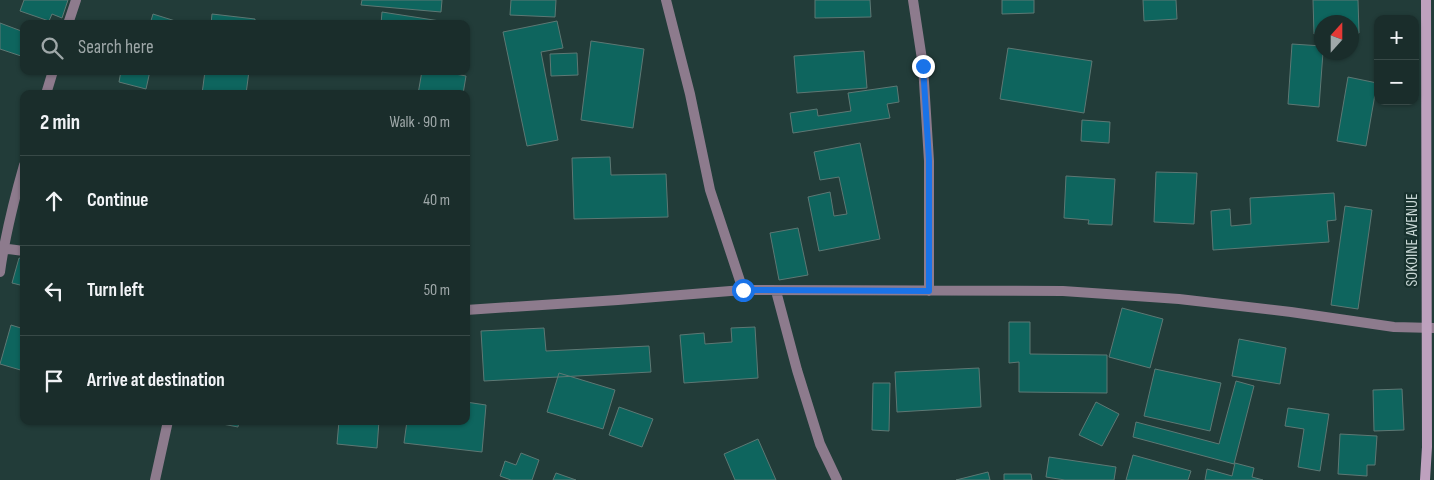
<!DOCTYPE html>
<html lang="en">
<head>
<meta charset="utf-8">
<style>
  body { margin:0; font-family:"Sofia Sans Condensed",sans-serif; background:#273937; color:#f1f3f6 }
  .controls { position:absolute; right:15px; top:15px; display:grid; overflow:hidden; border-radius:10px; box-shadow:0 1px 4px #0004 }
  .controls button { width:45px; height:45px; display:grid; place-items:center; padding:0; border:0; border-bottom:1px solid #384947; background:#1a2d2b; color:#f1f3f6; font:25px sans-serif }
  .compass { position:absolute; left:1314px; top:15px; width:45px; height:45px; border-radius:50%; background:#1a2d2b; box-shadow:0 1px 4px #0004; rotate:21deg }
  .stop { position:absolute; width:15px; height:15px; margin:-11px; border:4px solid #1a73e8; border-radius:50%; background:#fff }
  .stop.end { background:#1a73e8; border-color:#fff; box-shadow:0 1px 5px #0008 }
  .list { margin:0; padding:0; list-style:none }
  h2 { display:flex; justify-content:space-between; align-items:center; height:65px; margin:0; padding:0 20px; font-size:21px }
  h2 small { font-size:16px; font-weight:400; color:#9fa8a9 }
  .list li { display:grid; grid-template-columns:32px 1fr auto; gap:15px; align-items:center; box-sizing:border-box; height:90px; padding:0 20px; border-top:1px solid #384947 }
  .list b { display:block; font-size:19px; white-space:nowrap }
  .list em { font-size:16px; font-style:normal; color:#9fa8a9 }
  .icon { flex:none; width:28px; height:28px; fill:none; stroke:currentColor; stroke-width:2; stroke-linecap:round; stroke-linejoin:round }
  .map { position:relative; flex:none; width:1434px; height:480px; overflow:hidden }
  .search { position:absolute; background:#1a2d2b; box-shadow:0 1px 4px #0004; left:20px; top:20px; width:450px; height:55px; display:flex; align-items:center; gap:12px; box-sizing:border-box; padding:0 18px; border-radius:10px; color:#9fa8a9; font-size:19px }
  .panel { position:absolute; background:#1a2d2b; box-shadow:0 1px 4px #0004; left:20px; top:90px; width:450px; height:335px; border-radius:10px }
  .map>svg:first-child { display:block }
</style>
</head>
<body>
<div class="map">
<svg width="1434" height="480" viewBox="0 0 1434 480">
  <rect width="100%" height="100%" fill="#223c39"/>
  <!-- building -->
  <path fill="#0e655e" stroke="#5d7874" d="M 24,0 L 68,0 L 62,18 L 52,14 L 49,21 L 20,11 Z
    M 362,0 L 442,0 L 441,12 L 361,5 Z
    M 511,0 L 556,0 L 555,17 L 510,15 Z
    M 815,0 L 870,0 L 871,17 L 815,18 Z
    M 1002,0 L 1034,0 L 1034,13 L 1002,14 Z
    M 1143,0 L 1176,0 L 1177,19 L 1144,21 Z
    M 1313,0 L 1358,0 L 1359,33 L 1352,33 L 1352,22 L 1322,22 L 1322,33 L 1314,34 Z
    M 382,12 L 440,21 L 440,24 L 381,24 Z
    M 153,14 L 185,24 L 150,24 Z
    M 212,14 L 255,19 L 255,24 L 211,24 Z
    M 557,21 L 563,48 L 541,52 L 558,140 L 527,146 L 503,32 Z
    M 0,23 L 24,32 L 24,57 L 0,49 Z
    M 591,41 L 644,49 L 633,128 L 581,120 Z
    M 1292,44 L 1322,46 L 1322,52 L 1323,52 L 1319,107 L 1288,104 Z
    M 1008,48 L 1092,61 L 1084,113 L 1000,99 Z
    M 864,51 L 867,88 L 797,93 L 794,56 Z
    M 577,53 L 578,75 L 551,76 L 550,54 Z
    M 121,71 L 150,71 L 146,89 L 119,82 Z
    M 205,71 L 249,71 L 246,94 L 202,94 Z
    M 422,71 L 439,71 L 466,76 L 463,94 L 418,94 Z
    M 1348,77 L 1377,83 L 1366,146 L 1337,141 Z
    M 897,86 L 899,102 L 887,104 L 890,118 L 793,133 L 790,113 L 817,109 L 818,116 L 851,111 L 848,93 Z
    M 1082,120 L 1110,122 L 1109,143 L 1081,141 Z
    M 860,143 L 880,239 L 819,251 L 808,197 L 830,192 L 834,216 L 847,214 L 839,177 L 820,180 L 814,152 Z
    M 610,157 L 611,175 L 666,174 L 668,217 L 574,219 L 572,158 Z
    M 1156,172 L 1197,173 L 1194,224 L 1154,222 Z
    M 1066,176 L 1115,179 L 1112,225 L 1088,224 L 1089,220 L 1064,218 Z
    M 1334,193 L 1336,220 L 1327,221 L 1329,242 L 1213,250 L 1211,211 L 1230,209 L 1231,226 L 1251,224 L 1250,198 Z
    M 1345,206 L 1372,210 L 1358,309 L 1331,305 Z
    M 798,228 L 808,275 L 779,280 L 770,233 Z
    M 19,258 L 24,259 L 24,286 L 12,283 Z
    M 1122,308 L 1163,319 L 1150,368 L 1109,357 Z
    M 1009,322 L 1030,322 L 1030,354 L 1107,355 L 1107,393 L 1019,392 L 1019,362 L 1009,363 Z
    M 11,325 L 24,329 L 24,371 L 0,364 Z
    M 755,327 L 758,378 L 684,383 L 680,335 L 704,333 L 705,344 L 732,342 L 731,328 Z
    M 544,328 L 546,351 L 649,346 L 651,372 L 484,381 L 481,331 Z
    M 1239,339 L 1286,348 L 1280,384 L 1232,376 Z
    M 979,368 L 981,407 L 897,412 L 895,372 Z
    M 1155,369 L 1221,383 L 1210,431 L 1144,416 Z
    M 559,373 L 615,390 L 603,429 L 547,412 Z
    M 1236,381 L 1254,386 L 1234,464 L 1133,437 L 1136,422 L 1219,444 Z
    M 873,383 L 890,383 L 889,431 L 872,430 Z
    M 1402,389 L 1404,430 L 1374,431 L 1373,390 Z
    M 466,402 L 486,405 L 482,452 L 404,443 L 407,421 L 454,423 L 454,421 L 466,421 Z
    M 1096,402 L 1119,414 L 1102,446 L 1079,435 Z
    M 619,407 L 653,419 L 642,447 L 609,435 Z
    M 1288,408 L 1329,414 L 1320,471 L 1298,467 L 1304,429 L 1285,426 Z
    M 207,421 L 239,421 L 238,427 Z
    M 339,421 L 379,421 L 377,448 L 337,444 Z
    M 1340,434 L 1377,436 L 1375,465 L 1367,465 L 1367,476 L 1338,474 Z
    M 758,439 L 776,480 L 735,480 L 724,454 Z
    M 521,453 L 539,460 L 532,480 L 511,480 L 500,476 L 505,461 L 516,465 Z
    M 1133,455 L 1191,471 L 1188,480 L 1126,480 Z
    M 1049,457 L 1116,467 L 1114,480 L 1065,480 L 1046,477 Z
    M 1235,463 L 1254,468 L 1252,477 L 1263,480 L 1205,480 L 1207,469 L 1232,476 Z
    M 988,472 L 990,480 L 956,480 Z
    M 556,473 L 576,480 L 553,480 Z
    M 1004,474 L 1031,474 L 1032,480 L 1004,480 Z"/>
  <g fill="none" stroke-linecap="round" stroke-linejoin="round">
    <!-- street -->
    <path stroke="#8d7b8d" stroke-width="10" d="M 666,0 L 690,94 L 710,190 L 743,290
      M 913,0 L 923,66 L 929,161 L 929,291
      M 68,24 L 76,0
      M 46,94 L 53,71
      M 0,248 L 24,251
      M 0,272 C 5,235 14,200 24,165
      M 776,291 L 797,370 L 820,444 L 837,480
      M 466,310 L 618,300 L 743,290 L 1063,291 L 1179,299 L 1291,312 L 1394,327 L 1434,328
      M 155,480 L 168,421"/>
    <!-- secondary -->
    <path stroke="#bea1be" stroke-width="10" d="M 1425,480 L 1427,447 L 1426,0"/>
  </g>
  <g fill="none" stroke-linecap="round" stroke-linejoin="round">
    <!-- route -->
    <path stroke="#1a73e8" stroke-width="6" d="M 743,290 L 929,291 L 929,160 L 923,66"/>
  </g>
  <g text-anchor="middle" stroke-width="4.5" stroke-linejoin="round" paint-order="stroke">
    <!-- street labels -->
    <g font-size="16" fill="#c8d7d5" stroke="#18322e">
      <text transform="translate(1411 240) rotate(-90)" y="6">SOKOINE AVENUE</text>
    </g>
  </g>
</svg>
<div class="controls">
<button>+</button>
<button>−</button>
</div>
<svg class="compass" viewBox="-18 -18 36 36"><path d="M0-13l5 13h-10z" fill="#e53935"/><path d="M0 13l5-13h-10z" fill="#9fa8a9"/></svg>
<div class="stop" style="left:743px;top:290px"></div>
<div class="stop end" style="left:923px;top:66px"></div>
<div class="search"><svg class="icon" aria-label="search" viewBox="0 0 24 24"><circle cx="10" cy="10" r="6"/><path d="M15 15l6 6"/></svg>Search here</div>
<section class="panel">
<h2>2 min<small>Walk · 90 m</small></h2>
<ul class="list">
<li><svg class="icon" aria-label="ahead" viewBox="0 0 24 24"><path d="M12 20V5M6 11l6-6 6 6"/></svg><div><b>Continue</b></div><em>40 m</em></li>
<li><svg class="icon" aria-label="left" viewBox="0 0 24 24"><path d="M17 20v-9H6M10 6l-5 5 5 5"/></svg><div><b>Turn left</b></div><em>50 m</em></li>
<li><svg class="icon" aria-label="arrive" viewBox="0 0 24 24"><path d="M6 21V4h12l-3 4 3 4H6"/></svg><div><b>Arrive at destination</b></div></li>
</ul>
</section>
</div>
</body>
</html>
